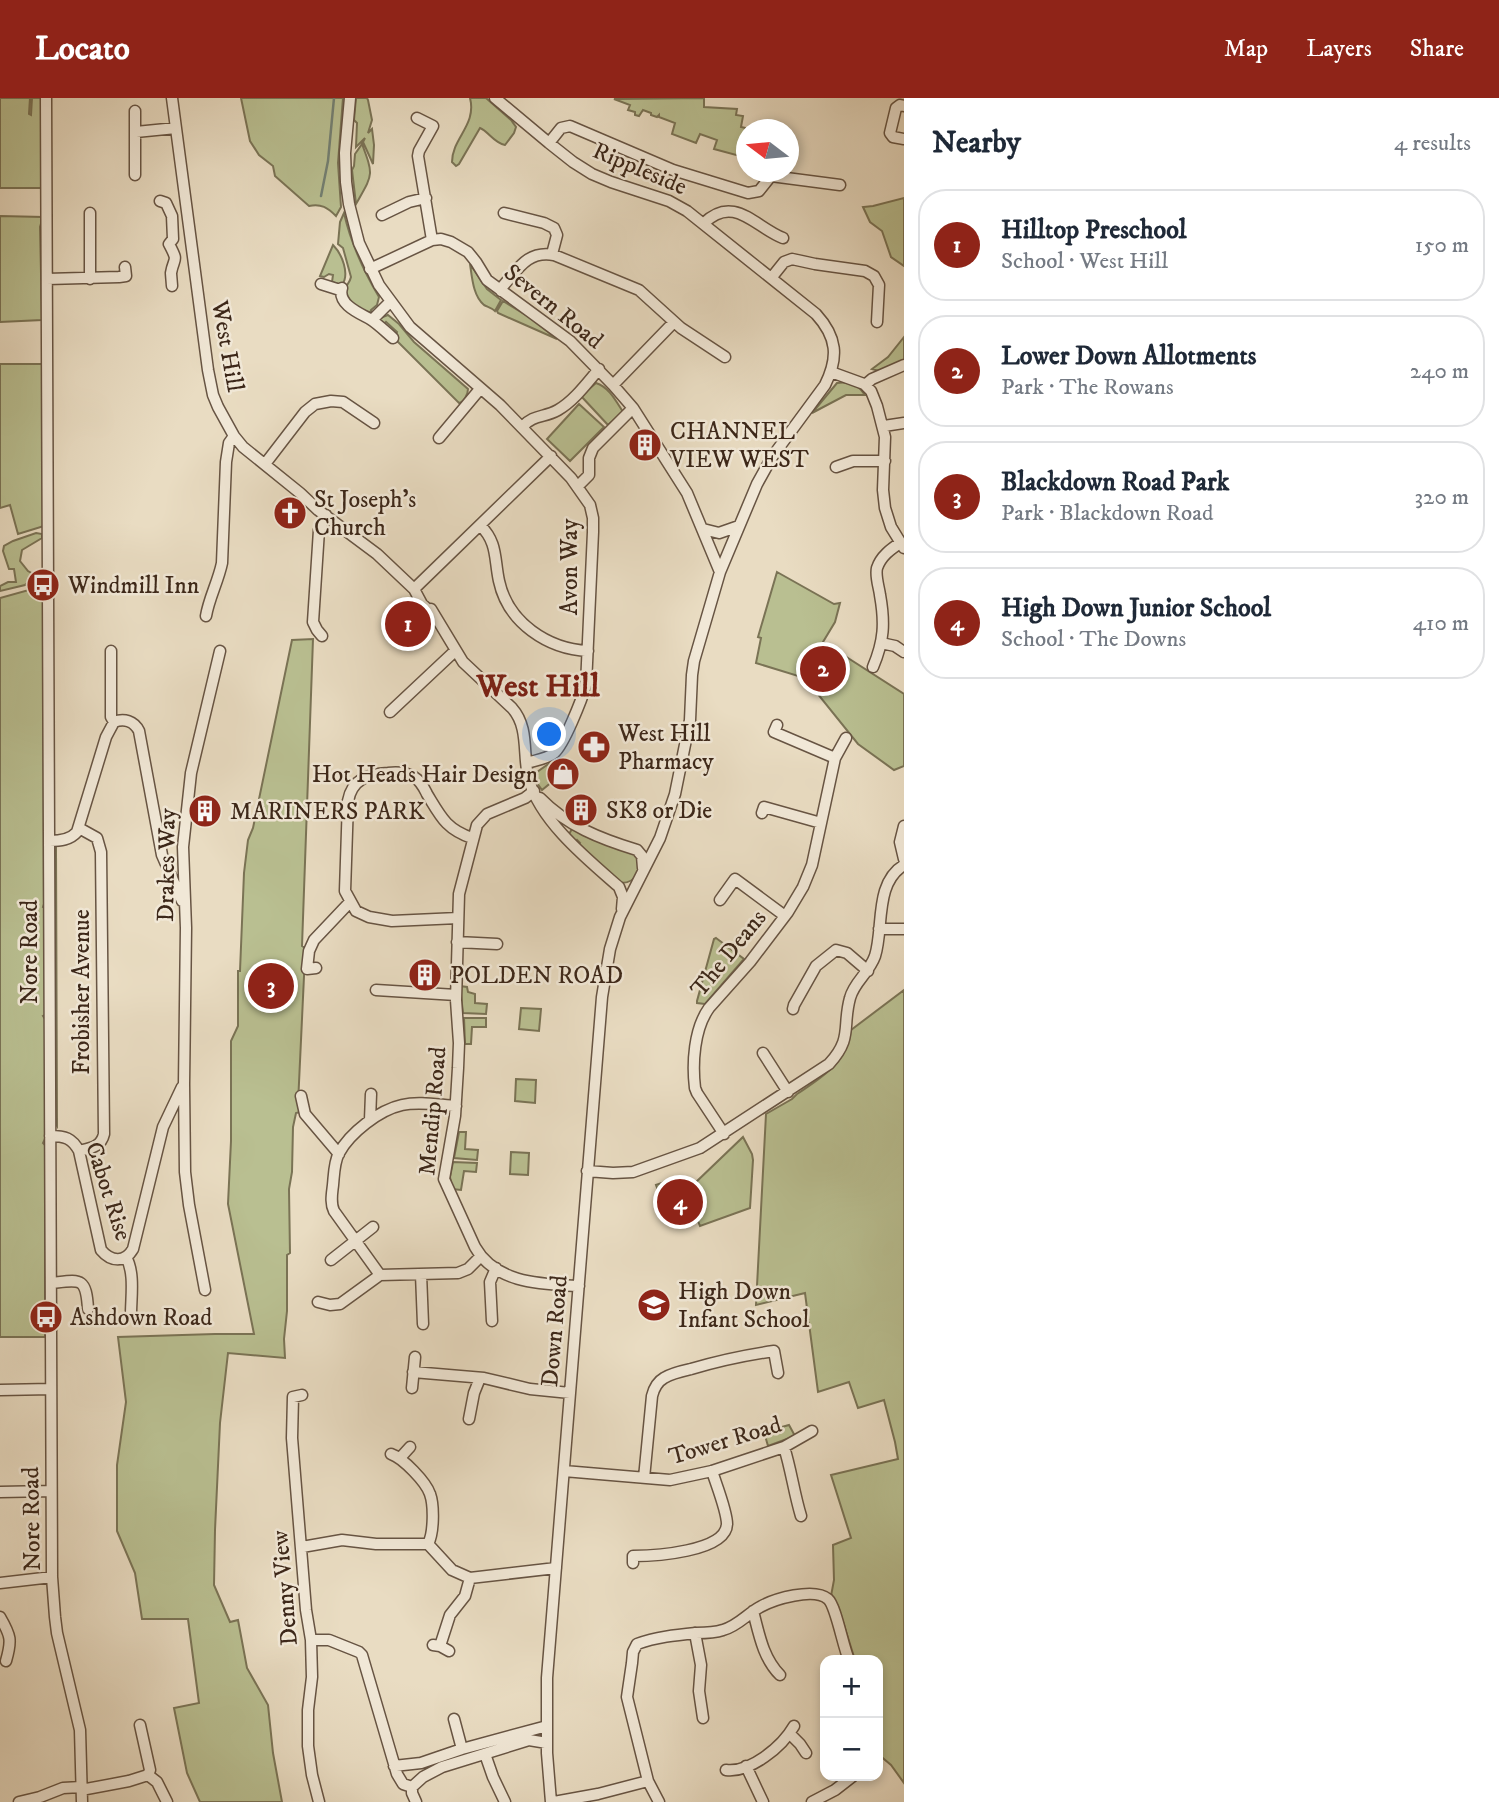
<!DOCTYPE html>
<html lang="en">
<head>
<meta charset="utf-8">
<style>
  body { margin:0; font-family:"IM FELL DW Pica",serif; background:#f2f2f3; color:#1f2937 }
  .controls { position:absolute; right:21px; bottom:21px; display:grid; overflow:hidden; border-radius:14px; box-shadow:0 4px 10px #0003 }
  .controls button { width:63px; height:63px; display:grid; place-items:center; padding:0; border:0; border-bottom:2px solid #e0e1e3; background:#fff; color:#1f2937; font:35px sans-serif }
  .compass { position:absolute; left:736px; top:21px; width:63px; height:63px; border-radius:50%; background:#fff; box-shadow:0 4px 10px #0003; rotate:286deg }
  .you { position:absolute; left:550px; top:637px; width:24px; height:24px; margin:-18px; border:5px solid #fff; border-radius:50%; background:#1a73e8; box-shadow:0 0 0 10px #1a73e833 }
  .badge { display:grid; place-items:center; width:46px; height:46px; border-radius:50%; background:#8f2418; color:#fff; font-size:23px; font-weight:700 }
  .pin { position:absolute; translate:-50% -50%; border:4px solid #fff; box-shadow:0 2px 7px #0006 }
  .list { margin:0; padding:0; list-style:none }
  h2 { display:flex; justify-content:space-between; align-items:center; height:91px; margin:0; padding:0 28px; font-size:30px }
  h2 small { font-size:23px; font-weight:400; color:#747a83 }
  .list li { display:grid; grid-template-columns:46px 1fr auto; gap:21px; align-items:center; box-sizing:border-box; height:112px; margin:0 14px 14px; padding:0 14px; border:2px solid #e0e1e3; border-radius:28px }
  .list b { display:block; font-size:26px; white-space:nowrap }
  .list p { margin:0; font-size:23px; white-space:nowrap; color:#747a83 }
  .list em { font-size:23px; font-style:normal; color:#747a83 }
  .map { position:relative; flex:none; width:904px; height:1704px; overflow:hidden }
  header { display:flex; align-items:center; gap:42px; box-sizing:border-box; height:98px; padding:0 35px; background:#8f2418; color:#fff }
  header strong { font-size:33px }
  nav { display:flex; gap:38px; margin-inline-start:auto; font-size:24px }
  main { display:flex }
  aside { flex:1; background:#fff }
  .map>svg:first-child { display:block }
</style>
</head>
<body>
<header>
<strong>Locato</strong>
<nav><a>Map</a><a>Layers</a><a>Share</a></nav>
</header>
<main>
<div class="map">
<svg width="904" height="1704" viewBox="0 0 904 1704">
  <rect width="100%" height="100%" fill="#e9dcc2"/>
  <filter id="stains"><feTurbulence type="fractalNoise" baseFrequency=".00286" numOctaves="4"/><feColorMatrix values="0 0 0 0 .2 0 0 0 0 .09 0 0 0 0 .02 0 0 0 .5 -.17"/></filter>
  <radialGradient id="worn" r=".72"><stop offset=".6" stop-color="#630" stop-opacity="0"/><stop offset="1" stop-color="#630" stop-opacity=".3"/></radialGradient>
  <!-- green -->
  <path fill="#b9bf91" stroke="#7a7355" stroke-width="2" d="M 0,0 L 30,0 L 29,16 L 31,17 L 32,0 L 42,0 L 43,90 L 0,90 Z
    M 241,0 L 343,0 L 338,65 L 341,109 L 336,118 C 328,110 321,105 309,108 L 275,78 L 273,68 L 259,57 L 250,43 Z
    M 356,0 L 367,0 L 368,2 L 372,22 L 368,35 L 372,31 L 374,47 L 373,66 L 363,44 L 365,40 L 356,49 L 357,25 L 354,22 Z
    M 470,0 L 486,0 L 511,22 L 516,29 L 514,35 L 505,47 C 494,45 488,33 480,30 L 459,66 L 456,68 L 452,64 C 452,40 477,27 470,0 Z
    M 704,0 L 704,9 L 737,11 L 736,17 L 743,18 L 741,29 L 750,31 L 746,32 L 746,63 L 744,59 L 714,51 L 717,42 L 700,36 L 696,45 L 672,36 L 675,25 L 659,19 L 659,17 L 657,19 L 651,17 L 651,15 L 643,12 L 639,18 L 635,17 L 635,14 L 628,12 L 630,7 L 614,1 Z
    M 362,46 C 374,78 373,76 356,106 L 352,72 L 354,68 L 355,56 Z
    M 904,100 L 904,168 L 891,159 L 882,133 L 870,124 L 863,109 L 873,108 Z
    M 344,115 C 351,146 363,172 379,199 L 377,207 L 371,212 L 372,214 C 358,214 352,205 344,195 C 344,189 350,185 351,179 L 343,150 L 338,146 L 340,124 Z
    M 0,118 L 43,119 L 40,129 L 42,222 L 0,224 Z
    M 333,147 C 342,156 350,176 342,187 L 332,184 L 333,177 L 329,176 L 324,179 L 320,178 Z
    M 470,166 L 487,191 L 501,202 L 495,213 C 492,210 488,209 484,207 C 473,198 472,179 470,166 Z
    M 503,203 L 529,219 L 557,241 L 498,215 L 497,213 Z
    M 388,217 L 399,226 L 414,244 L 468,291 C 468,296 464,304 459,305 L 396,242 L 395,239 L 397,234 L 386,224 L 383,227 L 379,224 L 380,220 Z
    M 904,239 L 904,265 L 879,273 L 872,271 L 888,259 Z
    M 0,266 L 43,266 L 44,428 L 18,436 L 10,407 L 0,410 Z
    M 596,285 C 609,289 616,303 623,314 L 608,327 L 581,298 Z
    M 837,285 C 849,283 859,287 865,297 L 846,297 L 812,315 Z
    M 579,306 L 604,329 L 570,363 L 547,341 Z
    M 36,435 L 42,436 L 42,440 L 22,452 L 20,463 L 28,473 L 35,477 L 25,487 L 0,493 L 0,488 L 8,484 L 16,484 L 14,471 L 9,471 L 3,453 L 4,448 L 13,443 Z
    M 777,474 L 834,506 L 840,505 L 835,524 L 823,544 L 904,596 L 904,668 L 894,672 L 858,646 L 805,580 L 756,565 L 761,540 L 758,539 Z
    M 43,488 L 44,806 L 43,809 L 45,810 L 45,917 L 43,918 L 45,921 L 45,1041 L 43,1045 L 45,1047 L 45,1239 L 0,1239 L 0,500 Z
    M 313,541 L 302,848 L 305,850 L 305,857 L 298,1006 L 300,1014 L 296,1015 L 293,1029 L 292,1074 L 289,1091 L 290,1155 L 287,1157 L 287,1213 L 284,1241 L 285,1260 L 228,1255 L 220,1325 L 215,1432 L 214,1487 L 230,1524 L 238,1522 L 247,1570 L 268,1607 L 273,1655 L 282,1704 L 200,1704 L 187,1675 L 174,1610 L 199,1605 L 188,1521 L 142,1521 L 135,1475 L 117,1433 L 117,1367 L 126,1304 L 118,1239 L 215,1236 L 254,1236 L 228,1106 L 231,1043 L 231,943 L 238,928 L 238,873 L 240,873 L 244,775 L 248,742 L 253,730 L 292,542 Z
    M 557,660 L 562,667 L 555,673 L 559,678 L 542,692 L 537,685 L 537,674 Z
    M 572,731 L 634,755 C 644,767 638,785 621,785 L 578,748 L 580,745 L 577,742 L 575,744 L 569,736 Z
    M 56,749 L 57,1028 L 55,1025 L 54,751 Z
    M 716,840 L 744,861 L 705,906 L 697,905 L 697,903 L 714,841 Z
    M 460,888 L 467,889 L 468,894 L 475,896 L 475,905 L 487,906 L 486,916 L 463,915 Z
    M 904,892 L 904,1685 L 891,1667 L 878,1656 L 878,1562 L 855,1562 L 838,1508 L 831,1498 L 834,1482 L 833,1447 L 851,1440 L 831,1377 L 898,1361 L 895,1344 L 884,1302 L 858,1310 L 849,1284 L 818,1294 L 805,1195 L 756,1207 L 766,1016 L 792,1001 L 797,996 C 822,979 847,965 851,932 Z
    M 521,910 L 541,911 L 539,933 L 519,931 Z
    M 464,920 L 486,920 L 486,929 L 472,929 L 471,946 L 465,946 Z
    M 516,981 L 536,982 L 535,1005 L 515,1003 Z
    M 459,1034 L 466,1034 L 465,1051 L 478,1052 L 477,1062 L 454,1060 Z
    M 743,1039 L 752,1056 L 753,1062 L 750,1110 L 700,1128 L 696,1118 L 694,1086 Z
    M 511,1054 L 529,1055 L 528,1077 L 510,1076 Z
    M 453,1064 L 477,1065 L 476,1074 L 464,1073 L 461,1092 L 452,1091 L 450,1079 Z
    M 671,1082 L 680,1110 L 666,1115 L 656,1087 Z
    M 789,1327 L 795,1338 L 768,1348 L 764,1334 Z"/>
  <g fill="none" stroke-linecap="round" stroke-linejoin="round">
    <!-- stream -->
    <path stroke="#738073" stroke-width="2.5" d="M 321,98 L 328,63 L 334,0"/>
    <defs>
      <path id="minor" d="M 46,0 L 52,1479 L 55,1519 L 57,1535 L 80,1632 L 82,1704
        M 172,0 L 208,272 L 213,297 L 218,309 L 234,338 L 243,349 L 300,395 L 318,412 L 377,456 L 414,491 L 422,506 L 433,516
        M 350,0 L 345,55 L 346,84 L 349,106 L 359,145 L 379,187 L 410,229 L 500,307 L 571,380 L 590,407 L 593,420 L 593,434 L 586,587 C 582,601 564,647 554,655 C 547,661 536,662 527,665
        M 495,0 L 549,45 L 573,64 L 592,76 L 611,84 L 669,103 L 687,113 L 816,216 C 837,239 839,259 825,287 L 772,359 L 757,386 L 720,474 L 694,563 L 692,577 L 690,622 L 675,696 L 660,740 L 620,819 L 610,851 L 602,899 L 547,1580 L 547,1655 L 551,1704
        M 904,8 L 900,7 L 896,10 L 890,35 L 893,39 L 904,41
        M 417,20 L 433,28 L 419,53 L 418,58 L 432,142
        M 136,34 L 176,30
        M 549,45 L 561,30 L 570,28 L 673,72 L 748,95 L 759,93 L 771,78
        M 759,74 L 771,78 L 840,87
        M 135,77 L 135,13
        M 160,103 L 166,105 L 172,118 L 173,141 L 169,146 C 179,165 174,158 171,175 C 171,176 172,187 172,188
        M 90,115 L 90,181
        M 504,115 L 544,125 L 554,130 L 557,137 L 552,156
        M 382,117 L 409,104 L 426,100
        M 704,125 C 734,96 755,129 783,140
        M 370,171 L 432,142 L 441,141 L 451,144 L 468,154 L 476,164 L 487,182 L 570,243 L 613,287 L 633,310 L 687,395 L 720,474
        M 772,179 L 784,164 L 792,161 L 815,166 L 865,173 L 874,178 L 879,187 L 877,224
        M 47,181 L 119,179 L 126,178 L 125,169
        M 321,186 L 340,192
        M 342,190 C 337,206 359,215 370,221 C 378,226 386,234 393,240
        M 501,193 L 503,188 C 518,171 528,152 554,157 L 639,192 L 681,230 L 725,259
        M 372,222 L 390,204
        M 831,274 L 864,286 L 871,293 L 877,308 L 885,339 L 883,392 L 885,410 L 891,429 L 904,450
        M 613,287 L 674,224
        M 865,287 L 872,281 L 904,267
        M 884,328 L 904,325
        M 522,329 C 534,316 544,320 558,312 C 574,303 587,285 599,271
        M 439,340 L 480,291
        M 265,366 L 305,314 L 315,306 L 331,303 L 343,304 L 374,325
        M 836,369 L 853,363 L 885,363
        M 578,388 L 589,377 L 589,360 L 593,350 L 633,310
        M 480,427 C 498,445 494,460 499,483 C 508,525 548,551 588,553
        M 703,431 L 719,435 L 739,428
        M 414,491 L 551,358
        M 431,511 L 463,564 L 512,610 C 530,630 522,658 529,682 C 541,724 587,761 619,789 L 623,799 L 622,811
        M 206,518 C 209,500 218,484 222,465 L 226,364 L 229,345 L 234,338
        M 322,538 L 317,532 L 313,524 L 319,432 L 326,417
        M 881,545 L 895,548 L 904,554
        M 873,569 C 884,543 885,525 880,497 C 879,489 875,478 877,470 C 881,458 891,451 900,445
        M 390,614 L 455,553
        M 114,624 C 124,620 134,623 139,633 L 162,757 L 182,803
        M 835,660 L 846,640
        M 534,693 L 525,700 L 487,716 L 477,727 L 459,796 L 456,902 L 459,945 L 458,970 L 455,1018 L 444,1081 L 475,1149 C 496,1186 542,1186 579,1188
        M 540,700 C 567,728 601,741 637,752 L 642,758 L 643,770
        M 762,715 L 764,709 L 821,725
        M 904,728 L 900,744 L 904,761
        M 79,730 L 97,740 L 101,754 L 104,1036 C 101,1049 91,1050 79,1053
        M 50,743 C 60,743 70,742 77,734 L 106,639 L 114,624 L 111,619 L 111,553
        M 720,802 L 735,781 L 785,818
        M 458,820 L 392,823 L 369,819 L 356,813 L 345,793 L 348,703 C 352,681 368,676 388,675 C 397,674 406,674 414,679 C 421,683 424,690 427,696 C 441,719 446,731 472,740
        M 879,831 L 904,831
        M 457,844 L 497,846
        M 316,870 L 307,871 L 309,853 L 314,842 L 350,804
        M 376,892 L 456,897
        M 793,911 L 794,907 L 816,868 L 836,852 L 847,855 L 868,873
        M 763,955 L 788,994
        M 301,998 L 305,1016 L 339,1056
        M 456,1008 C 439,1007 419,1003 402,1007 C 379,1012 350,1035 339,1055 C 334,1064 334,1077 333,1087 C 332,1096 330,1105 334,1113 L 380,1177 L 458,1175 L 468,1171 L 481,1158
        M 370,1022 L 371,996
        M 724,1036 L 697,995 L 695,990 C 692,965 694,931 709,910 L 750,864 L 788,814 L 803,789 L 812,767 L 835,660 L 774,634 L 777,627
        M 50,1038 C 65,1038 72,1040 79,1053 L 101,1152 C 111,1164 125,1165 133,1151 L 163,1029 L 182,989
        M 587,1073 L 613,1075 L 633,1074 L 700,1050 L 829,966 C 853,940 842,929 850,900 C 854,884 869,875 875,858 C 884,830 874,785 904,767
        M 126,1159 C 135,1175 131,1199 131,1216
        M 331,1162 L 373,1129
        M 421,1176 L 423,1226
        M 51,1185 C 80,1182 86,1178 88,1211
        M 205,1192 L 189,1107 L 185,1074 L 184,986 L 186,830 L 183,749 L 191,675 L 220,553
        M 318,1204 L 330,1207 L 340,1206 L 380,1177
        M 492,1223 L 490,1184 L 496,1170
        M 413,1274 L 484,1280 L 530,1291 L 570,1295
        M 412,1290 L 415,1259
        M 0,1292 L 51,1291
        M 302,1297 L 293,1299 L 292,1340 L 306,1512 L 311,1542 L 312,1579 L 308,1612 L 308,1648 L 312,1677 L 319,1704
        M 469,1321 L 474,1295 L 480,1280
        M 784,1349 C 791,1371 794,1395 801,1418
        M 391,1356 C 403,1360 426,1384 430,1396 C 434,1407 434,1435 428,1446
        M 400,1360 L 410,1349
        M 564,1373 L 670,1382 L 712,1373 L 784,1349 L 812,1333
        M 644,1380 L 652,1298 C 654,1290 657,1284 664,1280 C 672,1275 682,1273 691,1271 C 718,1263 746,1257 774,1253 L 778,1275
        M 0,1394 L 51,1393
        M 302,1449 L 342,1442 L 376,1446 L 428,1446 L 452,1472 L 470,1480 L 556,1470
        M 633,1465 L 633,1458 C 653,1458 726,1454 727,1426 C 727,1413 716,1386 712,1373
        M 0,1485 L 52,1479
        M 753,1513 C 759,1536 763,1560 780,1577
        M 0,1519 C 11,1538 12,1542 6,1563
        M 695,1535 L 701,1567 L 699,1593 L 703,1620
        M 311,1542 L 329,1542 L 359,1554 L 362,1557 L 397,1676 L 403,1686 L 412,1689
        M 433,1547 L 440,1548 L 449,1553
        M 440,1548 L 450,1517 L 465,1498 L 470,1480
        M 454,1621 L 462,1651
        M 140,1627 L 150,1672 L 148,1677 L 157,1684 L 167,1704
        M 790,1636 L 800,1646 L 806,1655
        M 485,1656 L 493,1679 L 505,1704
        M 394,1668 L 421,1665 L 462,1651 L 547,1628
        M 746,1668 L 763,1704
        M 726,1672 C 750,1675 782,1649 794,1628
        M 648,1683 L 659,1704
        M 412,1689 L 423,1679 L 442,1669 L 529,1642 L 547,1645
        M 412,1689 L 412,1695 L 416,1704
        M 81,1692 L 129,1683 L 148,1677
        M 19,1704 L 40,1699 L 63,1690 L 81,1689
        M 554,1704 L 598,1696 L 648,1683 L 627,1599 L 632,1565 L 633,1554 L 637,1546 C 656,1539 676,1537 696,1535 C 705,1535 714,1535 723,1532 C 738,1528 747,1516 760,1509 C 774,1501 814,1489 828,1501 C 836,1508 843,1549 849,1562
        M 812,1704 L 835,1692 L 853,1678"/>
    </defs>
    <!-- minor casing -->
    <use href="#minor" stroke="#675443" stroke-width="13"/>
    <!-- minor -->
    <use href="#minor" stroke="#f1e8d7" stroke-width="10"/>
  </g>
  <!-- icons -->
  <defs>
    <symbol id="building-disc" viewBox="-11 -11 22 22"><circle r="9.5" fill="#8f2418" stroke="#f1e8d7"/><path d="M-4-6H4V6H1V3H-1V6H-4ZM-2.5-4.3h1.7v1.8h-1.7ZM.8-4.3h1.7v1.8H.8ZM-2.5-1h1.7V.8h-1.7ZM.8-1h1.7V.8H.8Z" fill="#fff"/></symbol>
    <symbol id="church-disc" viewBox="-11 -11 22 22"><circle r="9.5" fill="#8f2418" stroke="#f1e8d7"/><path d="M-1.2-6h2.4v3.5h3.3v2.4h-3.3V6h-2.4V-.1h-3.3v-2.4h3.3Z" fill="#fff"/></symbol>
    <symbol id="bus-disc" viewBox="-11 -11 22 22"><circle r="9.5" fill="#8f2418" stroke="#f1e8d7"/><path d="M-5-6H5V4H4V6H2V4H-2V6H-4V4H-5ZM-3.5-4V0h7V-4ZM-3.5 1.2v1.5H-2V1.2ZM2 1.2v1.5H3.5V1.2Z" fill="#fff"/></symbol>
    <symbol id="pharmacy-disc" viewBox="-11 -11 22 22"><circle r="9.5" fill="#8f2418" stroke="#f1e8d7"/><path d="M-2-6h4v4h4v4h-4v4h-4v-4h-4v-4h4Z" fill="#fff"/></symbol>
    <symbol id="shop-disc" viewBox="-11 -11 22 22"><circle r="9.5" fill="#8f2418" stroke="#f1e8d7"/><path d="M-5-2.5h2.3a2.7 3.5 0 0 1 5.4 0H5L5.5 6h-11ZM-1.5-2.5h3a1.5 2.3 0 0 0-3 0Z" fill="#fff"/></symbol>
    <symbol id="school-disc" viewBox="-11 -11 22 22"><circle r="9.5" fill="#8f2418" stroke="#f1e8d7"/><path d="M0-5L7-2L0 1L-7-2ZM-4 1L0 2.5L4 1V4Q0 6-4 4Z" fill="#fff"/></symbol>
  </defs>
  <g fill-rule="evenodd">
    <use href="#building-disc" x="626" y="328" width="38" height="38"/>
    <use href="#church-disc" x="271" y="396" width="38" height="38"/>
    <use href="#bus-disc" x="24" y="468" width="38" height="38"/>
    <use href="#pharmacy-disc" x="575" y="630" width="38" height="38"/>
    <use href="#shop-disc" x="544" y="657" width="38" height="38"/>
    <use href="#building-disc" x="562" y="693" width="38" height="38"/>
    <use href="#building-disc" x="186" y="694" width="38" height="38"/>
    <use href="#building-disc" x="406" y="858" width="38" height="38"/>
    <use href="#school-disc" x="635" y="1188" width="38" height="38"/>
    <use href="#bus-disc" x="27" y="1200" width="38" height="38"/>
  </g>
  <g text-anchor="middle" stroke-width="5" stroke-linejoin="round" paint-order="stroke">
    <!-- street labels -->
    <g font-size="24" fill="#3c2719" stroke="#f1e8d7">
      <text transform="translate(640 70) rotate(23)" y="8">Rippleside</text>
      <text transform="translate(554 208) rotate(39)" y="8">Severn Road</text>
      <text transform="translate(228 248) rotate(80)" y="8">West Hill</text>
      <text transform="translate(569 469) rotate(-90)" y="8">Avon Way</text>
      <text transform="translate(166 767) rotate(-89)" y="8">Drakes Way</text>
      <text transform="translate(29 854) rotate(-90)" y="8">Nore Road</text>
      <text transform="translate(728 855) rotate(-51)" y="8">The Deans</text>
      <text transform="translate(81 894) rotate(-90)" y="8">Frobisher Avenue</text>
      <text transform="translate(432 1013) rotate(-85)" y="8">Mendip Road</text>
      <text transform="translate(109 1093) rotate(72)" y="8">Cabot Rise</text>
      <text transform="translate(554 1233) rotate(-85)" y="8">Down Road</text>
      <text transform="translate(725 1342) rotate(-17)" y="8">Tower Road</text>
      <text transform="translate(31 1421) rotate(-91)" y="8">Nore Road</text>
      <text transform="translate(284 1490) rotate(-95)" y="8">Denny View</text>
    </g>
    <!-- poi labels -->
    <g font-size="24" fill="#3c2719" stroke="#f1e8d7" text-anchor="start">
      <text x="670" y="341">CHANNEL<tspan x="670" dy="28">VIEW WEST</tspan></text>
      <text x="314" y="409">St Joseph's<tspan x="314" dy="28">Church</tspan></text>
      <text x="68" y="495">Windmill Inn</text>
      <text x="618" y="643">West Hill<tspan x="618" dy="28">Pharmacy</tspan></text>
      <text x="538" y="684" text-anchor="end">Hot Heads Hair Design</text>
      <text x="606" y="720">SK8 or Die</text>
      <text x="230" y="721">MARINERS PARK</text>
      <text x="450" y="885">POLDEN ROAD</text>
      <text x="678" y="1201">High Down<tspan x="678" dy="28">Infant School</tspan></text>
      <text x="70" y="1227">Ashdown Road</text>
    </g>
    <!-- district labels -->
    <g font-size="32" font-weight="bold" fill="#7a1f14" stroke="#f1e8d7">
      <text x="538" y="598">West Hill</text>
    </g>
  </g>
  <rect width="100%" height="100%" filter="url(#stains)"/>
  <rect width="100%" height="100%" fill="url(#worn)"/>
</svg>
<div class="controls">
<button>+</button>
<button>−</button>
</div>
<svg class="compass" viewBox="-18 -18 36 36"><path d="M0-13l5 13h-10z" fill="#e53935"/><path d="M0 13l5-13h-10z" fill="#747a83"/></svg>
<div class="you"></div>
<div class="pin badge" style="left:408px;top:526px">1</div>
<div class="pin badge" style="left:823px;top:571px">2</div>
<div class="pin badge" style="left:271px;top:888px">3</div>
<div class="pin badge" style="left:680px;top:1104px">4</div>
</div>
<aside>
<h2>Nearby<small>4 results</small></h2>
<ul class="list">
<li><span class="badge">1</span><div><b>Hilltop Preschool</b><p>School · West Hill</p></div><em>150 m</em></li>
<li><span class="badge">2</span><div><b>Lower Down Allotments</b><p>Park · The Rowans</p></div><em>240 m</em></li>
<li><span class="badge">3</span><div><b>Blackdown Road Park</b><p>Park · Blackdown Road</p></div><em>320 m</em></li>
<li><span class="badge">4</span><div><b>High Down Junior School</b><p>School · The Downs</p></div><em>410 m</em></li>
</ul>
</aside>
</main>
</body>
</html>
